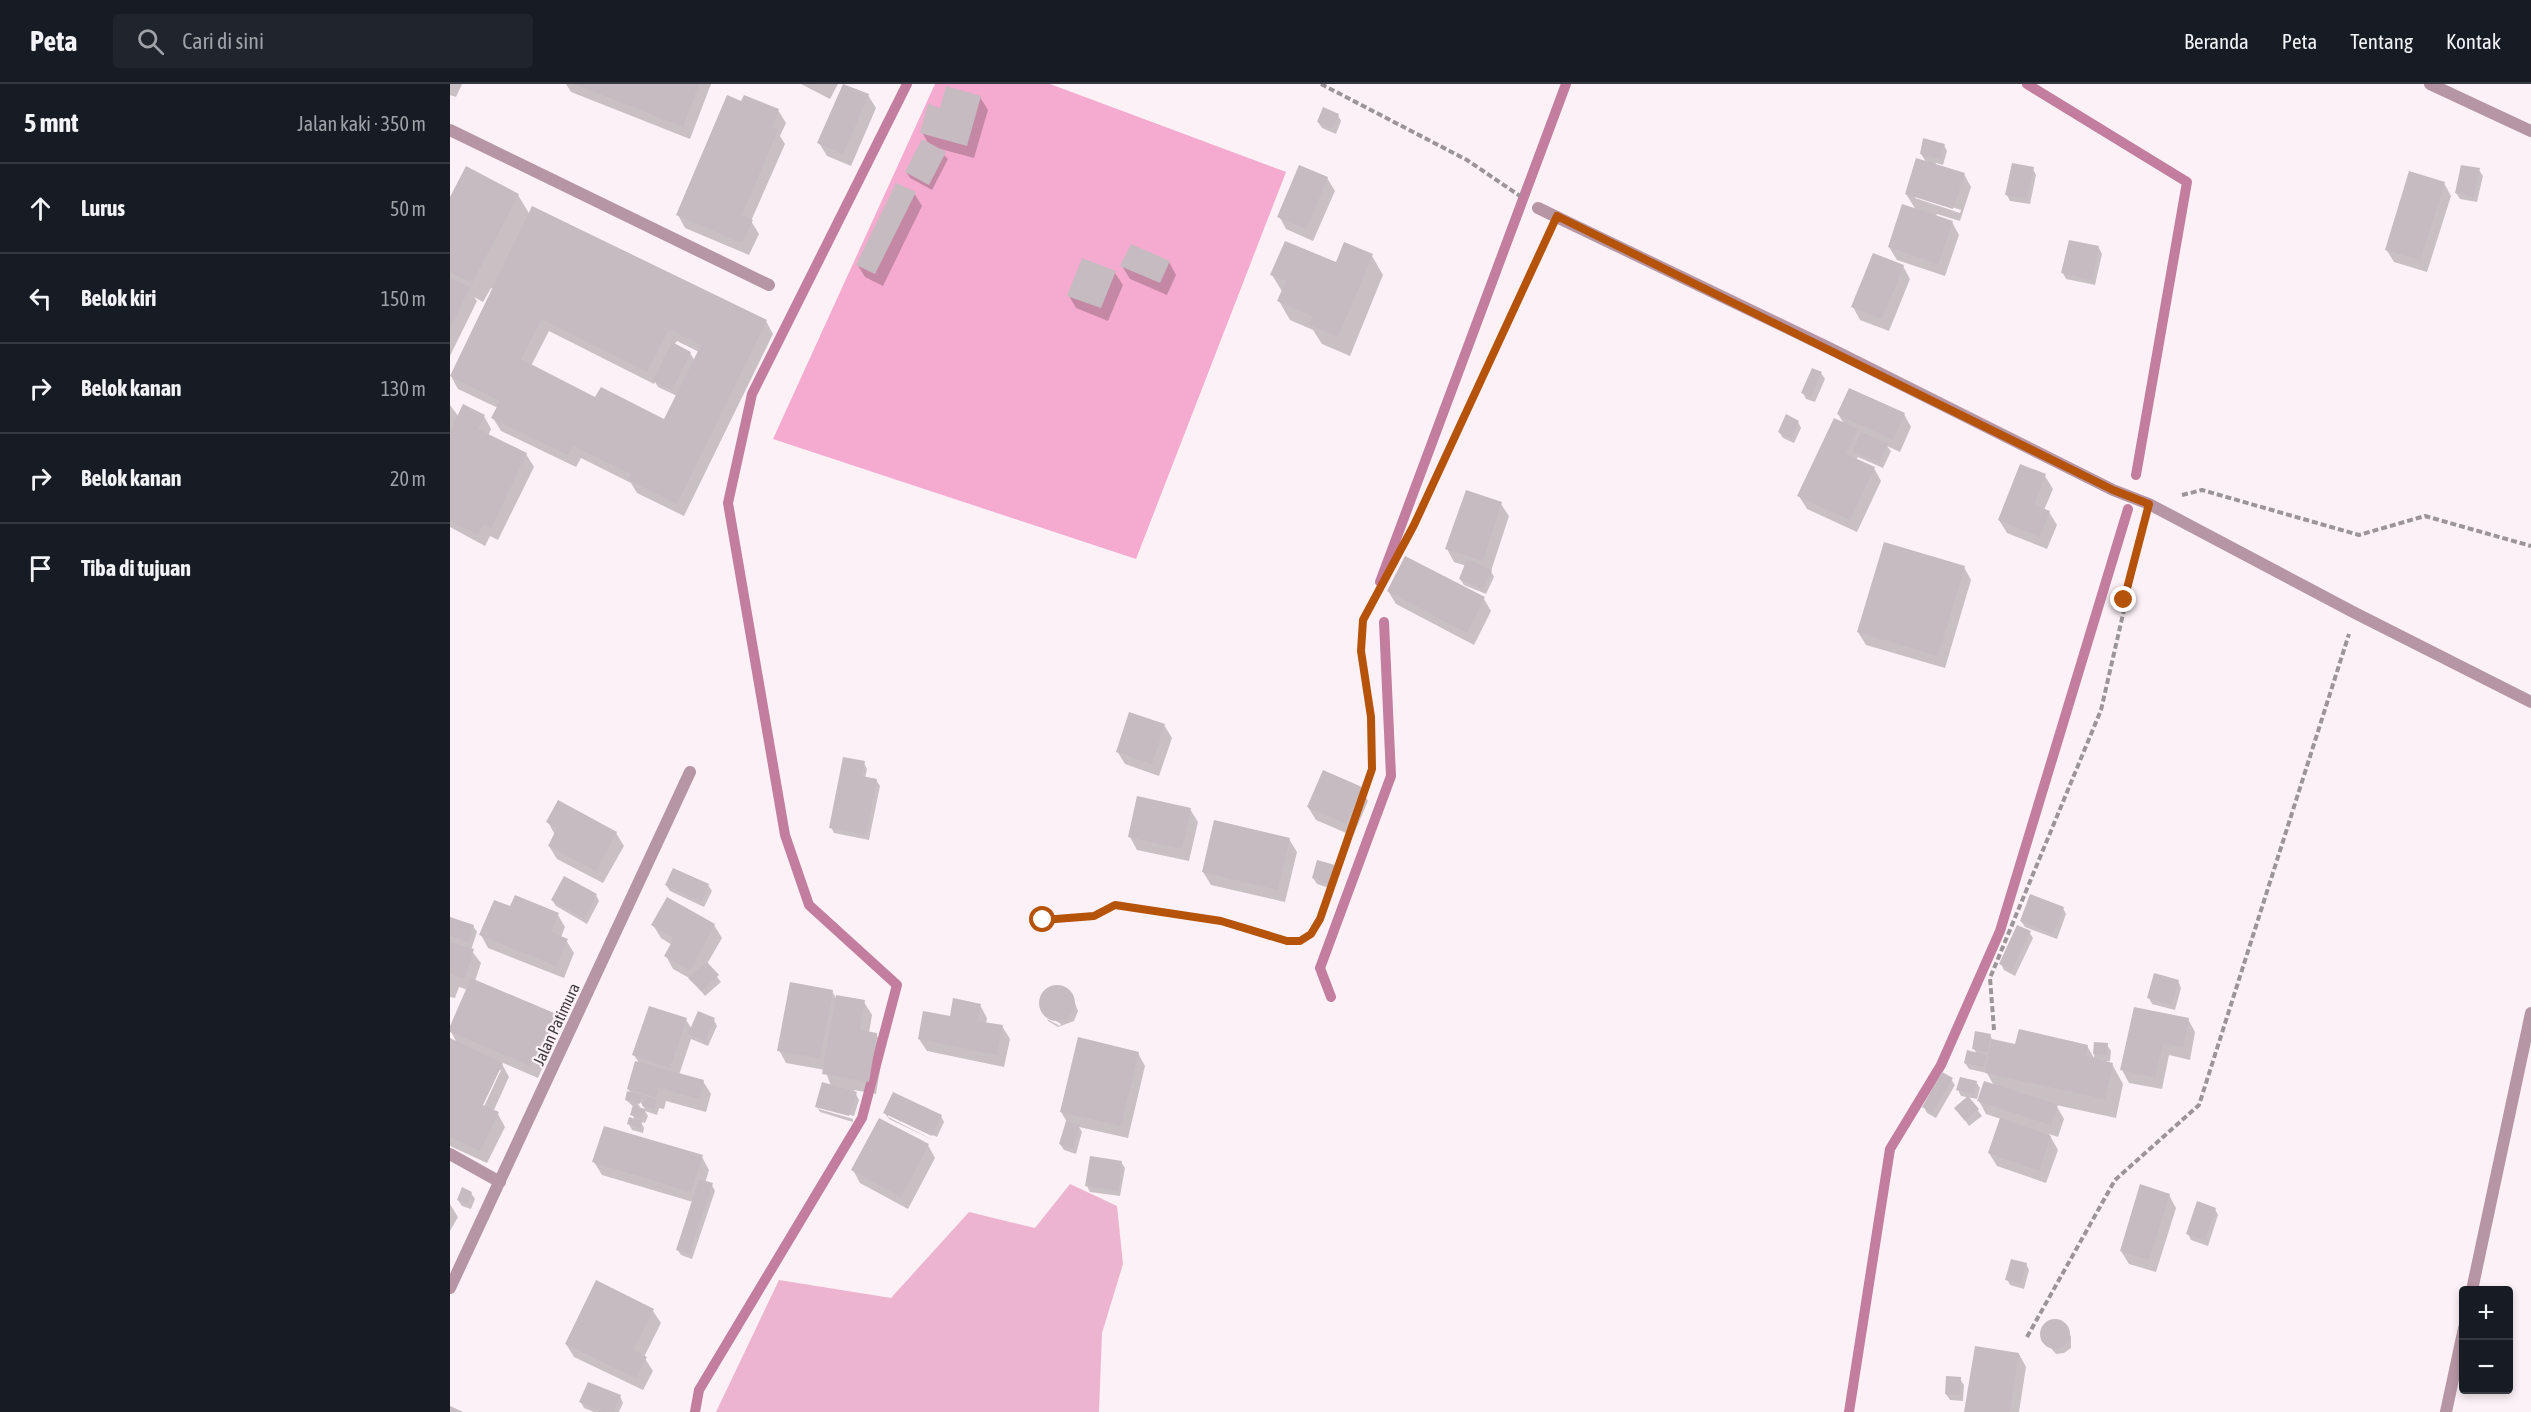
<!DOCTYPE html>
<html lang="id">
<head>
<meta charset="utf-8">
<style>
  body { margin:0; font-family:"Asap Condensed",sans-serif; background:#20242c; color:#f1f3f6 }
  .controls { position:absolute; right:18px; bottom:18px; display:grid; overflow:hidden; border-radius:6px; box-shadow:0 3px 9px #0003 }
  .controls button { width:54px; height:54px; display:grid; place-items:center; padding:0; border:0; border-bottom:2px solid #363941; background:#171b24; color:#f1f3f6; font:30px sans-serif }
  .stop { position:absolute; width:18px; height:18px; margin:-14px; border:4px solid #b45309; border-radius:50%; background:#fff }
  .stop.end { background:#b45309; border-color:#fff; box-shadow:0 2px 6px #0008 }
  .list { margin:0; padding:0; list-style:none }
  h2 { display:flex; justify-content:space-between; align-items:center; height:78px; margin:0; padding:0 24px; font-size:26px }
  h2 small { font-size:20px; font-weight:400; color:#9ea1a6 }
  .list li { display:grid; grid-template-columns:39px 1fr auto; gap:18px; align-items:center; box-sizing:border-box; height:90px; padding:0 24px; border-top:2px solid #363941 }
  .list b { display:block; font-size:22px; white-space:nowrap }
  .list em { font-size:20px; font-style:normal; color:#9ea1a6 }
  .icon { flex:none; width:33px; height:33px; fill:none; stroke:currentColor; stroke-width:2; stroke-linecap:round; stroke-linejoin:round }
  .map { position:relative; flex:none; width:2081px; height:1328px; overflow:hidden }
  header { display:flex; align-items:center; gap:36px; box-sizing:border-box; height:84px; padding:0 30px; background:#171b24; border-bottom:2px solid #363941 }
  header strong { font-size:28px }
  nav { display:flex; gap:33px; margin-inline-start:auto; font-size:21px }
  .search { width:420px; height:54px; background:#20242c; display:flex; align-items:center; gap:15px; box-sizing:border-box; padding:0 21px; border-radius:6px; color:#9ea1a6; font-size:22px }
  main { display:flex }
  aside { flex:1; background:#171b24 }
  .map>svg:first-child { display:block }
</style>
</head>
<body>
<header>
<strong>Peta</strong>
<div class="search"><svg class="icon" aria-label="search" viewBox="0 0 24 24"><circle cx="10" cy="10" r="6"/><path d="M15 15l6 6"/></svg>Cari di sini</div>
<nav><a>Beranda</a><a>Peta</a><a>Tentang</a><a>Kontak</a></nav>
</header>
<main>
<aside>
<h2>5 mnt<small>Jalan kaki · 350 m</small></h2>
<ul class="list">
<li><svg class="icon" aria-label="ahead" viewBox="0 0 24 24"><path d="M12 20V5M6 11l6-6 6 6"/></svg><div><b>Lurus</b></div><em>50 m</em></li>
<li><svg class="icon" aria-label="left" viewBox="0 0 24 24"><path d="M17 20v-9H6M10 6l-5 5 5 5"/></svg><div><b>Belok kiri</b></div><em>150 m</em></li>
<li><svg class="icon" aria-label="right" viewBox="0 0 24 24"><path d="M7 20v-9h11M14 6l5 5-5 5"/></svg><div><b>Belok kanan</b></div><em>130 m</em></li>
<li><svg class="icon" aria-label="right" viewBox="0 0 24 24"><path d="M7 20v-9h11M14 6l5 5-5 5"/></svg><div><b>Belok kanan</b></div><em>20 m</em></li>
<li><svg class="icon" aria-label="arrive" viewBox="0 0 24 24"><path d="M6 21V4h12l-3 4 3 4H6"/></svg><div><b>Tiba di tujuan</b></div></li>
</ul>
</aside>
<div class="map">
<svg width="2081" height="1328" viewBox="0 0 2081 1328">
  <rect width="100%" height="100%" fill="#fcf1f6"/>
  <!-- green -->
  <path fill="#ecb4cf" d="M 620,1100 L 667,1122 L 673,1180 L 652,1249 L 649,1328 L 266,1328 L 329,1196 L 441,1214 L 519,1128 L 585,1144 Z"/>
  <!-- forest -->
  <path fill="#f5abcf" d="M 485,0 L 600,0 L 836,88 L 686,475 L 323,355 Z"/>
  <!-- shadow -->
  <path fill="#0003" fill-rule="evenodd" d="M 0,0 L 12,0 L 6,13 L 0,11 Z
    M 116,0 L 261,0 L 240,55 L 121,8 Z
    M 351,0 L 388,0 L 380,15 Z
    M 418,11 L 426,24 L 401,82 L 377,72 L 369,59 Z
    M 530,13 L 538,26 L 524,74 L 487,64 L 498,75 L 482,106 L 460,94 L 456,88 L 479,61 L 472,48 L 491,25 Z
    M 291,19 L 328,26 L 336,39 L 330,52 L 335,60 L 301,137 L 309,150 L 299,171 L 235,144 L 228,131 Z
    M 888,31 L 891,37 L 886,50 L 872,44 L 868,38 Z
    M 1494,61 L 1497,67 L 1493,81 L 1486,79 L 1485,81 L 1514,90 L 1521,103 L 1510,137 L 1487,130 L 1486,132 L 1502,138 L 1509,151 L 1495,192 L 1447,176 L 1439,163 L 1466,126 L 1456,110 L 1476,78 L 1471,70 ZM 1465,111 L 1511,126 L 1510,129 L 1465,114 Z
    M 1583,85 L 1586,91 L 1580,120 L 1560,117 L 1557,111 Z
    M 2029,86 L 2033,92 L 2027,118 L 2010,115 L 2006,109 Z
    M 877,94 L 885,107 L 863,157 L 836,145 L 829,132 Z
    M 1994,99 L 2001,112 L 1977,188 L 1944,178 L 1936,165 Z
    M 464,109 L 472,122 L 433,202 L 415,193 L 407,180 Z
    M 68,111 L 80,131 L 316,237 L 323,250 L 234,432 L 187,409 L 181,399 L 131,374 L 126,383 L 51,347 L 43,334 L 48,324 L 8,305 L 1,292 L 43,205 L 41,204 L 33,218 L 24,213 L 27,217 L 0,272 L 0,116 ZM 99,247 L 204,300 L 205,298 L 208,303 L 227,312 L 215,337 L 146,315 L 81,282 ZM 227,257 L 249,268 L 245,277 L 240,269 L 224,261 Z
    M 1649,164 L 1652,170 L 1645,201 L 1616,195 L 1613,189 Z
    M 922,172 L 933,191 L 900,272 L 872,260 L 863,246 L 840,236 L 829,217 L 833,209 L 822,191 Z
    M 719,178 L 726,191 L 717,211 L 680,195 L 672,182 Z
    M 1453,182 L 1460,195 L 1439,247 L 1410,236 L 1403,223 Z
    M 665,189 L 673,201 L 658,237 L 626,224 L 619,212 Z
    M 1371,289 L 1375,295 L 1365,318 L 1356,315 L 1353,309 Z
    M 0,321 L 9,333 L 34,332 L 41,345 L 38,352 L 76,370 L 84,383 L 48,456 L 40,452 L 35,462 L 0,443 Z
    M 1388,330 L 1454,330 L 1461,343 L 1450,368 L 1437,362 L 1441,367 L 1433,384 L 1408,373 L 1406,376 L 1424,384 L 1431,397 L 1407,448 L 1357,425 L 1349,412 L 1394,340 Z
    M 1348,338 L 1351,344 L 1344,359 L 1333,354 L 1329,348 Z
    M 1571,382 L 1595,392 L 1603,405 L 1594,426 L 1599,428 L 1607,441 L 1597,465 L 1557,449 L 1549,436 Z
    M 1051,420 L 1059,432 L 1041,487 L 1044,493 L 1036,510 L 1014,501 L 1010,495 L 1016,482 L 1004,478 L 997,465 Z
    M 1514,483 L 1521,496 L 1495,584 L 1416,561 L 1408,548 Z
    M 938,507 L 1034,515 L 1041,527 L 1024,561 L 946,520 Z
    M 714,641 L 722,654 L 709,692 L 675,680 L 667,667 Z
    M 414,679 L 417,685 L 415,694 L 426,696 L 430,702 L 419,756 L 384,749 L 381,743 Z
    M 911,704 L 918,717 L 903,752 L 866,736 L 858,723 Z
    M 740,725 L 748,738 L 739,777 L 687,766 L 680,753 Z
    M 98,738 L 166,749 L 174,762 L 153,799 L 107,775 L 99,762 L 105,751 Z
    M 839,755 L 847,768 L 835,818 L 761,801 L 753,788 Z
    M 884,783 L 887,789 L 882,805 L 867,800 L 863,794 Z
    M 216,801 L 258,801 L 262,807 L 254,823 L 220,807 Z
    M 146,811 L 149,817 L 137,840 L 106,822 L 102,816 Z
    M 61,824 L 108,831 L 115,843 L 111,853 L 116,856 L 124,869 L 114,894 L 38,864 L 31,851 Z
    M 1613,824 L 1616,830 L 1607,855 L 1575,843 L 1571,837 Z
    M 0,835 L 23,842 L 27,848 L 21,866 L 31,879 L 25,897 L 103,931 L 110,943 L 88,994 L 51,978 L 59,993 L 43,1028 L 48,1030 L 55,1043 L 37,1079 L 0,1062 L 0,956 L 7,959 L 0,946 L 18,906 L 9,903 L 5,914 L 0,913 ZM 48,986 L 51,986 L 31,1029 L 28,1027 Z
    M 203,841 L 264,841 L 272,854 L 257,880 L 271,898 L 255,912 L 241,895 L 223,885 L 216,872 L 222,861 L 211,854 Z
    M 1579,848 L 1583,854 L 1565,892 L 1554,886 L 1551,880 Z
    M 1728,897 L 1731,904 L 1725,926 L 1702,920 L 1699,914 Z
    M 612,903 L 621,909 L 628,927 L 624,937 L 608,943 L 598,937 L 597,935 L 610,942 L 611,940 L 594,930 L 590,915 L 596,906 Z
    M 382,907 L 387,916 L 414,918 L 422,931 L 419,949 L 426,950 L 434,963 L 426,1010 L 404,1006 L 409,1016 L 404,1032 L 369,1022 L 369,1025 L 403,1035 L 403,1038 L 370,1028 L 367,1022 L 381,1002 L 375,986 L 336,979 L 329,966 Z
    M 530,921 L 537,934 L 536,940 L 552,942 L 560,955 L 554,983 L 477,967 L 469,955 L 501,934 Z
    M 1738,935 L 1745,948 L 1740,976 L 1719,971 L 1712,1005 L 1679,999 L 1672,986 Z
    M 236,936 L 242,945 L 264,936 L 267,942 L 258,962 L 241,955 L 229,991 L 253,997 L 261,1010 L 256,1028 L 216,1017 L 214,1025 L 209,1024 L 207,1031 L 195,1027 L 198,1032 L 195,1039 L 191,1038 L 194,1044 L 193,1049 L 182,1046 L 179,1040 L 185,1036 L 182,1030 L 184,1023 L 176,1016 L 181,1009 L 178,1005 L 189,979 L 184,971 ZM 187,1013 L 195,1025 L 191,1025 L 185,1014 Z
    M 1540,952 L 1543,956 L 1566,962 L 1637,962 L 1644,974 L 1645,960 L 1657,961 L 1661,967 L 1660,977 L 1653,978 L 1662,980 L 1673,1000 L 1666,1034 L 1606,1021 L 1614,1035 L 1608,1053 L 1599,1050 L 1608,1066 L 1596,1099 L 1547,1082 L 1539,1069 L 1551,1035 L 1536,1030 L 1529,1017 L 1544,1002 L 1537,989 L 1519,985 L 1515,979 L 1527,970 L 1524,965 Z
    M 688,969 L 695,982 L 678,1054 L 629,1043 L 632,1048 L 626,1070 L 614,1066 L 610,1060 L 617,1038 L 611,1028 Z
    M 1501,995 L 1505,1001 L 1486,1034 L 1477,1029 L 1474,1023 Z
    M 1526,998 L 1530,1004 L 1527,1015 L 1511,1012 L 1508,1006 Z
    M 1518,1014 L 1532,1032 L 1519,1042 L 1506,1024 Z
    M 435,1029 L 491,1032 L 494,1038 L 487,1053 L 438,1030 L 438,1033 L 485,1057 L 439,1035 Z
    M 478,1061 L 485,1074 L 458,1125 L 410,1099 L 403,1086 Z
    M 252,1073 L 259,1086 L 255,1099 L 262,1101 L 265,1107 L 242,1175 L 231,1171 L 227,1165 L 243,1118 L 152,1091 L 144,1078 Z
    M 671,1078 L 675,1084 L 670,1112 L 640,1108 L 637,1102 Z
    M 21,1109 L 25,1115 L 21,1125 L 12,1122 L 8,1116 Z
    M 1719,1111 L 1726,1124 L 1706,1188 L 1679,1180 L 1671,1167 Z
    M 0,1120 L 8,1133 L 0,1147 Z
    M 1765,1125 L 1768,1131 L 1758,1162 L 1741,1156 L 1738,1150 Z
    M 1576,1180 L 1579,1186 L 1574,1205 L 1560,1201 L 1557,1195 Z
    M 147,1198 L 203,1227 L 211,1239 L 194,1273 L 203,1287 L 193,1306 L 124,1273 L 116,1260 Z
    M 1607,1237 L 1621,1252 L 1621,1264 L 1614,1269 L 1606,1270 L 1593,1255 L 1593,1246 L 1598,1239 Z
    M 1569,1270 L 1576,1283 L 1569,1328 L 1515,1328 Z
    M 1510,1295 L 1514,1301 L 1513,1317 L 1500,1316 L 1496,1310 Z
    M 170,1312 L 173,1319 L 169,1328 L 144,1328 L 134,1324 L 131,1318 Z"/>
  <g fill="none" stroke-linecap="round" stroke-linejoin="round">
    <!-- stream -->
    <path stroke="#c27d9f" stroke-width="10" d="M 1577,0 L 1737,98 L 1686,391
      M 930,498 L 1116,0
      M 881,913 L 870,884 L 941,692 L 934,538
      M 245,1328 L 249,1306 L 412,1034 L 447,901 L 359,821 L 335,751 L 278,419 L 302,310 L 457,0
      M 1399,1328 L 1440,1065 L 1491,981 L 1550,847 L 1678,425"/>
  </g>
  <!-- building -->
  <path fill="#c5bbc0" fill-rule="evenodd" d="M 124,0 L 249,0 L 233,43 Z
    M 393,0 L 419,10 L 393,70 L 367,59 Z
    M 496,2 L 531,12 L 517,62 L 470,49 L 478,20 L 490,24 Z
    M 277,11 L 291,17 L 294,11 L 329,25 L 322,43 L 328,46 L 292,131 L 303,136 L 292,159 L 226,131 Z
    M 873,23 L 889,30 L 882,45 L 867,38 Z
    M 1473,54 L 1495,60 L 1490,75 L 1470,70 Z
    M 472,55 L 496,68 L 479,101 L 455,88 Z
    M 1466,74 L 1515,89 L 1503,125 L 1455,110 Z
    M 1562,79 L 1584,83 L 1577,115 L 1555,111 Z
    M 849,81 L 878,93 L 856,145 L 827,133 Z
    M 2011,81 L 2030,84 L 2024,113 L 2005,109 Z
    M 16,82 L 69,110 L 22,199 L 0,188 L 0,113 Z
    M 1959,87 L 1995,98 L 1970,176 L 1935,166 Z
    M 446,99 L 466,108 L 425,190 L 406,181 Z
    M 1452,120 L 1503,137 L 1488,180 L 1438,163 Z
    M 82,122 L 317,236 L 227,420 L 178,396 L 181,390 L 123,362 L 118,371 L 41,334 L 50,317 L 0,292 ZM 92,235 L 197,288 L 219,245 L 251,261 L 214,335 L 151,303 L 145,313 L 71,275 Z
    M 1619,156 L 1649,162 L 1642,196 L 1611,189 Z
    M 835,157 L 886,178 L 894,158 L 923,170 L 888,253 L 859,241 L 863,232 L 827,217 L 836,197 L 820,191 Z
    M 681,160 L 720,177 L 710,199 L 670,182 Z
    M 1423,169 L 1454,181 L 1432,235 L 1401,223 Z
    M 632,174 L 666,187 L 651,224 L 617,212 Z
    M 0,194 L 20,203 L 0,245 Z
    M 222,258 L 241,268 L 222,306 L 203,297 Z
    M 1362,284 L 1372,288 L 1361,313 L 1351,309 Z
    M 1399,304 L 1455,329 L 1443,356 L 1387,330 Z
    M 13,320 L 35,331 L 28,345 L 77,369 L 41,444 L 33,440 L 28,451 L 0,437 L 0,348 Z
    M 1336,330 L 1349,337 L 1341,354 L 1328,348 Z
    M 1384,334 L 1408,345 L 1396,370 L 1425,383 L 1400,436 L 1347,412 Z
    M 1411,348 L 1438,360 L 1429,379 L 1403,367 Z
    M 1570,380 L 1596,390 L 1584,421 L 1600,427 L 1590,453 L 1548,436 Z
    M 1016,406 L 1052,418 L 1033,477 L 995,465 Z
    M 1434,458 L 1515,482 L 1488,572 L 1407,548 Z
    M 955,472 L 1035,513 L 1017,549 L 937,507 Z
    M 1017,475 L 1042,486 L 1033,505 L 1009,495 Z
    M 679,628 L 715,640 L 702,680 L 666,668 Z
    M 393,673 L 415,677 L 412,692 L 427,695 L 416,751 L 379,744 Z
    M 873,686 L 912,703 L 896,740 L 857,723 Z
    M 687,712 L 741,724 L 732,765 L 678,753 Z
    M 108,716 L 167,748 L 146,787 L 98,762 L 107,744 L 96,738 Z
    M 764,736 L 840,754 L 828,806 L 752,788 Z
    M 867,776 L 885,781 L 879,800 L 862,794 Z
    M 223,784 L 259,800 L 251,818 L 215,801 Z
    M 114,792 L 147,810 L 134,835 L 101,816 Z
    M 1580,810 L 1614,823 L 1603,850 L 1570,837 Z
    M 65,811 L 109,829 L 101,848 L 118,855 L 106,882 L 29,851 L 44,816 L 60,822 Z
    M 217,813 L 265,840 L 240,887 L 214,872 L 224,854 L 201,841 Z
    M 0,833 L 24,841 L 19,858 L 0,852 Z
    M 1567,841 L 1581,847 L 1562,886 L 1549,880 Z
    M 0,858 L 24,865 L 15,895 L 0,890 Z
    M 257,878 L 269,891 L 251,907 L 238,894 Z
    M 1704,889 L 1729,896 L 1722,921 L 1697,914 Z
    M 21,894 L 104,929 L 80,982 L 0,948 L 0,942 Z
    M 340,898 L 383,906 L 370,974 L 327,967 Z
    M589 919a18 18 0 1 1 36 0a18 18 0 1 1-36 0Z
    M 386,911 L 415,916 L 410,946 L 427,949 L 419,998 L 372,990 Z
    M 503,914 L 531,920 L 527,937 L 553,941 L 547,971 L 468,955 L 473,927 L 500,932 Z
    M 199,922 L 237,934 L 220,984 L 182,971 Z
    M 1684,923 L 1739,934 L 1733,963 L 1713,959 L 1705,993 L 1670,986 Z
    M 248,927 L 265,934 L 255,957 L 238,950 Z
    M 1569,945 L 1638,961 L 1635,972 L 1663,979 L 1655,1015 L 1535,989 L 1542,955 L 1565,960 Z
    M 1525,947 L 1541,950 L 1538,968 L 1522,965 Z
    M 628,953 L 689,968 L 671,1042 L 610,1028 Z
    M 0,954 L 53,979 L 33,1021 L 49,1028 L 30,1067 L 0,1053 Z
    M 1644,958 L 1658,959 L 1657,971 L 1643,970 Z
    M 1517,966 L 1536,971 L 1533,983 L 1514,979 Z
    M 185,977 L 254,996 L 249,1015 L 209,1004 L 206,1013 L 177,1005 Z
    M 1492,988 L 1503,994 L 1482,1029 L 1472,1023 Z
    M 1510,993 L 1527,997 L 1524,1010 L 1506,1006 Z
    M 1534,997 L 1608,1021 L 1601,1041 L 1527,1017 Z
    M 372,998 L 407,1008 L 399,1032 L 365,1023 Z
    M 177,1007 L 192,1011 L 190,1020 L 175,1016 Z
    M 443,1008 L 492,1031 L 482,1052 L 433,1029 Z
    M 195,1012 L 207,1016 L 204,1025 L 192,1022 Z
    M 1518,1012 L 1529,1025 L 1515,1037 L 1504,1024 Z
    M 183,1021 L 195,1025 L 192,1034 L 180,1031 Z
    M 179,1033 L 192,1037 L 190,1044 L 177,1040 Z
    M 429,1034 L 479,1060 L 451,1113 L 401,1086 Z
    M 1550,1034 L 1601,1052 L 1589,1087 L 1538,1069 Z
    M 616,1037 L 630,1041 L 623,1065 L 609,1060 Z
    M 154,1042 L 253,1071 L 241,1108 L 142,1078 Z
    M 640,1072 L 672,1077 L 668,1107 L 635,1102 Z
    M 249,1095 L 263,1099 L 239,1170 L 226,1166 Z
    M 1690,1100 L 1720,1110 L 1699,1176 L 1670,1167 Z
    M 12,1103 L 22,1108 L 18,1120 L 7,1116 Z
    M 1747,1117 L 1766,1124 L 1755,1156 L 1736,1150 Z
    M 1561,1175 L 1577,1179 L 1571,1200 L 1555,1196 Z
    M 146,1196 L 204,1225 L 183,1266 L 197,1273 L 186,1294 L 115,1260 Z
    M1590 1250a15 15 0 1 1 30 0a15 15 0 1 1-30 0Z
    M 1525,1262 L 1569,1269 L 1560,1328 L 1514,1328 Z
    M 1496,1292 L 1511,1293 L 1510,1311 L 1495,1310 Z
    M 138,1298 L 171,1311 L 164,1328 L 153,1328 L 129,1318 Z
    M 0,1322 L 13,1328 L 0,1328 Z"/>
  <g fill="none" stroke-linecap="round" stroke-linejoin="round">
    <!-- path -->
    <path stroke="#9c9598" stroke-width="4" stroke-dasharray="6 3" stroke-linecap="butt" d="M 871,0 L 1017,76 L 1070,112
      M 1732,411 L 1752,406 L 1909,451 L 1975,432 L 2081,462
      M 593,836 L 644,832 L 665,821 L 771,837 L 837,857 L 850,857 L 861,850 L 870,835 L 922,685 L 921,633 L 911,567 L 913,536 L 964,441 L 1097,154
      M 1544,946 L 1540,894 L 1651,626 L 1693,443
      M 1577,1253 L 1665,1096 L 1749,1021 L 1899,550"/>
    <!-- minor -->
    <path stroke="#b696a5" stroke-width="12" d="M 1980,0 L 2081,47
      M 0,46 L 319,201
      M 1088,124 L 1379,264 L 1663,406 L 1699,420 L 1905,529 L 2081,618
      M 0,1070 L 50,1098
      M 0,1204 L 240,688
      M 2022,1206 L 2081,929
      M 1996,1328 L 2014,1244"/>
  </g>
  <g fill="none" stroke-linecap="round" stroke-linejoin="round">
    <!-- route -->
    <path stroke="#b45309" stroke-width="8" d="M 593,836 L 644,832 L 665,821 L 771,837 L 837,857 L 850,857 L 861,850 L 870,835 L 922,685 L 921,633 L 911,567 L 913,536 L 964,441 L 1107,132 L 1663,406 L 1699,420 L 1674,516"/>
  </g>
  <g text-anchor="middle" stroke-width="4.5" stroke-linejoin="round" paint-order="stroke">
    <!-- street labels -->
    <g font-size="16" fill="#3f3b3d" stroke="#fcf1f6">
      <text transform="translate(106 940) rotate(-65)" y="6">Jalan Patimura</text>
    </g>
  </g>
</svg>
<div class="controls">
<button>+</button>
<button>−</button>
</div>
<div class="stop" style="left:593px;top:836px"></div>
<div class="stop end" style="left:1674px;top:516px"></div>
</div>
</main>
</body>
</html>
